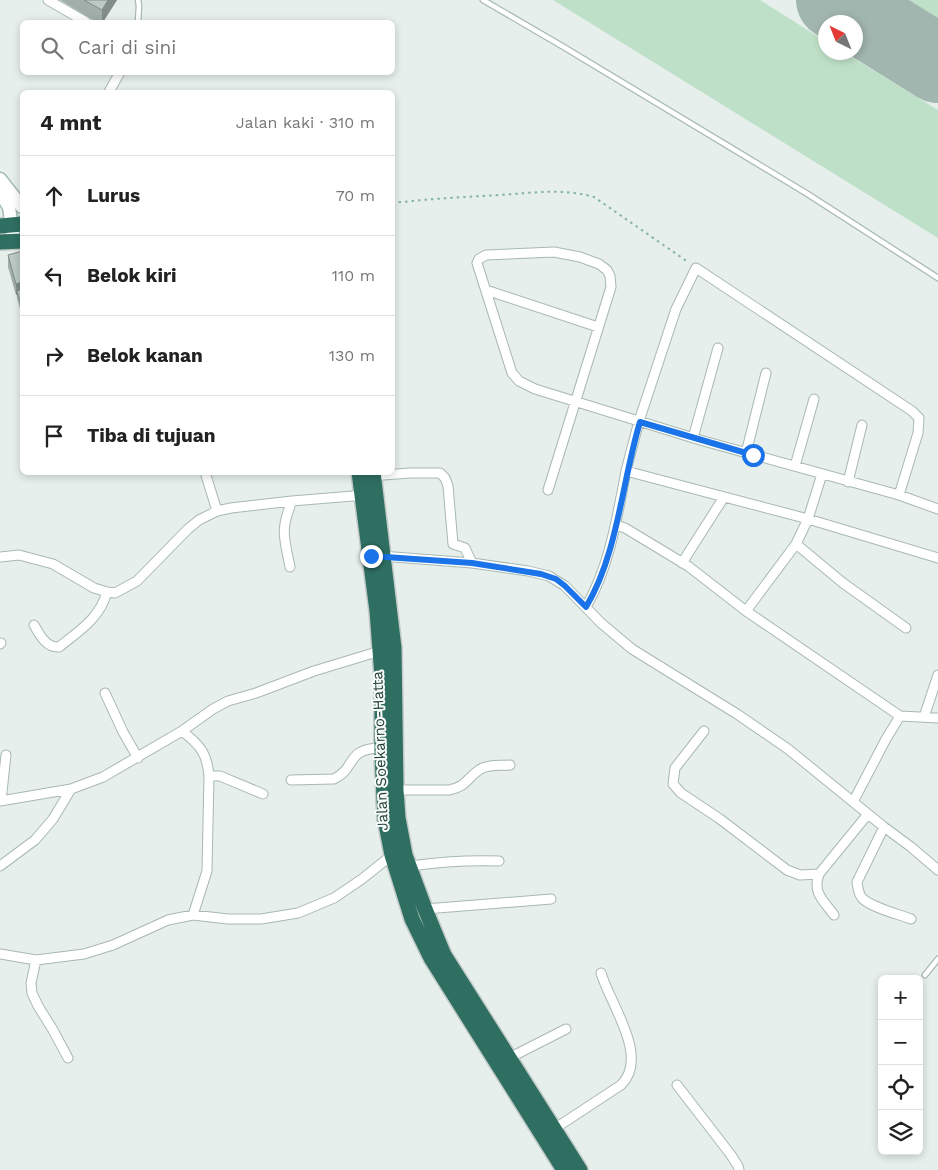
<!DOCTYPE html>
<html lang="id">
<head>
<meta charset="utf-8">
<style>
  body { margin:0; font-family:"Work Sans",sans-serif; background:#f2f2f2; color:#222 }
  .controls { position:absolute; right:15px; bottom:15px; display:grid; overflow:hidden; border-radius:8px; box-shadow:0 2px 8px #0003 }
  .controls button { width:45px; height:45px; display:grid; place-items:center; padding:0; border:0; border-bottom:1px solid #e0e0e0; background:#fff; color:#222; font:25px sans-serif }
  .compass { position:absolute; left:818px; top:15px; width:45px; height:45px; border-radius:50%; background:#fff; box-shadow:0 2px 8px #0003; rotate:317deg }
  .stop { position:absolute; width:15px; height:15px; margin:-11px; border:4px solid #1a73e8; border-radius:50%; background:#fff }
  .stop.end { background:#1a73e8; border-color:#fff; box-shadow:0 1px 5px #0008 }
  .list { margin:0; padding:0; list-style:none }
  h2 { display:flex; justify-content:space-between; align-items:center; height:65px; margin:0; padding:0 20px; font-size:21px }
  h2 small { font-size:16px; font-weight:400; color:#767676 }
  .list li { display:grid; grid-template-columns:32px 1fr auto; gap:15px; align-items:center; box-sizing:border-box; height:80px; padding:0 20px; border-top:1px solid #e0e0e0 }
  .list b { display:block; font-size:19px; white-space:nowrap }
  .list em { font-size:16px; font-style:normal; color:#767676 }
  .icon { flex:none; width:28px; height:28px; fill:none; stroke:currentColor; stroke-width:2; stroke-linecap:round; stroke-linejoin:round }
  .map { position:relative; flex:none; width:938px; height:1170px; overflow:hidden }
  .search { position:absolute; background:#fff; box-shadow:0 2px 8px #0003; left:20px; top:20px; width:375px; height:55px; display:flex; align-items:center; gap:12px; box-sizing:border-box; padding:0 18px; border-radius:8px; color:#767676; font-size:19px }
  .panel { position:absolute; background:#fff; box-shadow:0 2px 8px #0003; left:20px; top:90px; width:375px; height:385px; border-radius:8px }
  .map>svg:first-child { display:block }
</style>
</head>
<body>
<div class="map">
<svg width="938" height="1170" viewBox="0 0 938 1170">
  <rect width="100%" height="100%" fill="#e6efeb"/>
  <!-- green -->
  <path fill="#bfe0c8" d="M 553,0 L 760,0 L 825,41 L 826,52 L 845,53 L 938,110 L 938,238 Z
    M 903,0 L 938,0 L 938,21 Z"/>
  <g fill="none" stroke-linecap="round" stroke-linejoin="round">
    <!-- runway -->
    <path stroke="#a2b6b0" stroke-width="78" d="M 835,0 L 938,64"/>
    <defs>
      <path id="lane" d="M 483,0 L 562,46 L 806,193 L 938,278
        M 138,22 L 139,6 L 138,0
        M 925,975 L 938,959"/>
      <path id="street" d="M 48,0 L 86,22
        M 109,92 L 120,72
        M 486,290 L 598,327
        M 693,438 L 718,348
        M 746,453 L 766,373
        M 795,466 L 814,399
        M 626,471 L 639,421 L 676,309 L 696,268 L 912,411 L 919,418 L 918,433 L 899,495
        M 205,472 L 217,511
        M 370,476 L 410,473 L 440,473 L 445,478 L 448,486 L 453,544 L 465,548 L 472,563
        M 848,482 L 862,425
        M 548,490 L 611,287 L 610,276 L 607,270 L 599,264 L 580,257 L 554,252 L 486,255 L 479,259 L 477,263 L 512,373 L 519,381 L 535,389 L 700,440 L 899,495 L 938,509
        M 616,525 L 625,528 L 688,566 L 746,611 L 900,716 L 886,739 L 853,802
        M 796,544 L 843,583 L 906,628
        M 381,556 L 472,563 L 528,571 L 549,576 L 565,586 L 601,623 L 632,649 L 737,714 L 788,749 L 884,827 L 911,847 L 938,870
        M 0,557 L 19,555 L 53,564 L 94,588 L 107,592 L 115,593 L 137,581 L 188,529 L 199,520 L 217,511 L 231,508 L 292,501 L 365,495
        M 682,563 L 724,497
        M 290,567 C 284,536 280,531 292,501
        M 586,607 C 610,566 617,517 626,471 L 808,519 L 938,558
        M 746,611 L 796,544 L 808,519 L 822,474
        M 34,625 C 40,635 46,648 59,647 C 79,631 100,618 107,592
        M 0,644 L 1,643
        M 105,693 L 123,732 L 138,758
        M 900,716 L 938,718
        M 924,717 L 938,675
        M 182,731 C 200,745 207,753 209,776 L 207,871 L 193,915
        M 704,731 L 675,768 L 673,784 L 681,793 L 720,819 L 787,870 L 800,875 L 819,874 L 868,814
        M 209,776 L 220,776 L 263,794
        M 291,780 L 334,779 C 357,768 345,748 382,748
        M 396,790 L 449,790 C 466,787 467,778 479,770 C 487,764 501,766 510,765
        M 0,801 L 71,789 L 103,777 L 182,731 L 213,709 L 228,701 L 256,693 L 314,671 L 380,651
        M 1,801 L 6,755
        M 884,827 L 857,882 C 858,888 858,893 862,898 C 872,908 898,914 911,919
        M 0,866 L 35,840 L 53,819 L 71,789
        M 410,866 C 439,862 469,860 499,861
        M 819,874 C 812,893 824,901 834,915
        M 425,909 L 551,899
        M 0,954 L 36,960 L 84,954 L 113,945 L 168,920 L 193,915 L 228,919 L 261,919 L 298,913 L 334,898 L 362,879 L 392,855
        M 36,960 L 31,983 L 32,993 L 38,1006 L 53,1030 L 68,1058
        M 509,1058 L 566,1029
        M 677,1085 L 731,1155 L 738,1166 L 739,1170
        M 554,1129 L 621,1085 C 650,1057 610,1004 601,973"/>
      <path id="secondary" d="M 0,179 L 22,207
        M 0,193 L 9,207 L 13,235"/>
      <path id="highway" d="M 0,226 L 22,224
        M 0,242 L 22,241
        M 359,472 L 377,611 L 382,677 L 382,754 L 385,819 L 392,855 L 412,919 L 431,958 L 564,1170
        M 373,472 L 394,648 L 396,790 L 398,818 L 405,855 L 425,909 L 444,955 L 580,1170"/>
    </defs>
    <!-- lane casing -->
    <use href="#lane" stroke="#a8b8b2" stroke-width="7"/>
    <!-- street casing -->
    <use href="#street" stroke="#a8b8b2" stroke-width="11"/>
    <!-- secondary casing -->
    <use href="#secondary" stroke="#a4bbb3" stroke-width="15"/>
    <!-- highway casing -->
    <use href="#highway" stroke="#c2cac8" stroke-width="18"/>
    <!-- path -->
    <path stroke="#86b3a5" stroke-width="2" stroke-dasharray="2.5 4" stroke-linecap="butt" d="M 392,203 C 428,199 463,197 499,195 C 532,193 562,188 594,197 L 688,262"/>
    <!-- lane -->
    <use href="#lane" stroke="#fff" stroke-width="4.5"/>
    <!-- street -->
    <use href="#street" stroke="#fff" stroke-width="9"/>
    <!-- secondary -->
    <use href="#secondary" stroke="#fff" stroke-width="12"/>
    <!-- highway -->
    <use href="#highway" stroke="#2f6f62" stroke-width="15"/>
  </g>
  <!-- wall -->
  <path fill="#a1aea9" d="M 60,0 L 117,0 L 103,22 L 96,22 Z
    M 22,251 L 20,309 L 17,298 L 17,295 L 16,295 L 8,267 L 8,255 Z"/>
  <!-- shaded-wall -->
  <path fill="#838d89" d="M 108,0 L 117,0 L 103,22 L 102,22 L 102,10 Z
    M 22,282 L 22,293 L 17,291 L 17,295 L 16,295 L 16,284 Z
    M 20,301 L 22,301 L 22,308 L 20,309 Z"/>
  <!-- building -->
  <path fill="#bbcac4" stroke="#838d89" d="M 84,0 L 108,0 L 102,10 Z
    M 22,251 L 22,282 L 16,284 L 8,255 Z
    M 22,289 L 22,301 L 20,301 L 17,291 Z"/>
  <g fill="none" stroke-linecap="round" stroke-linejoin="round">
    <!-- route -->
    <path stroke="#1a73e8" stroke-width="6" d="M 371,556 L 472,563 L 541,574 L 556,579 L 565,586 L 586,607 C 618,554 622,481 640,422 L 753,455"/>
  </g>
  <g text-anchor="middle" stroke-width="4" stroke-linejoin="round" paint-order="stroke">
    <!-- street labels -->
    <g font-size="15" fill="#24423a" stroke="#f7fbf9">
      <text transform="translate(380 751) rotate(-92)" y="5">Jalan Soekarno-Hatta</text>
    </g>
  </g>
</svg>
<div class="controls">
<button>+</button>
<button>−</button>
<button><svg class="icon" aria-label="locate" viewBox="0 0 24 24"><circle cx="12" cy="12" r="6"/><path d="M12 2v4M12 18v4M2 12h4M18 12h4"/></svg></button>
<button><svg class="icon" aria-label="layers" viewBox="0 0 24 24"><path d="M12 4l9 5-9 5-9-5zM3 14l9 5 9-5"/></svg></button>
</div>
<svg class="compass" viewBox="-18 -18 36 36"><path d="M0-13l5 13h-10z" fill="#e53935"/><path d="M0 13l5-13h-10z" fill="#767676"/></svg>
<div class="stop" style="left:753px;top:455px"></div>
<div class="stop end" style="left:371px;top:556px"></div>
<div class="search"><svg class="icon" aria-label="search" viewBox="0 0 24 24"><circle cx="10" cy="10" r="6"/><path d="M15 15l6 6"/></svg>Cari di sini</div>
<section class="panel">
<h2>4 mnt<small>Jalan kaki · 310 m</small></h2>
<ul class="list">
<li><svg class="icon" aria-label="ahead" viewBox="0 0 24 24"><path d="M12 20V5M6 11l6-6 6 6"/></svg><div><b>Lurus</b></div><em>70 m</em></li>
<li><svg class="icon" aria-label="left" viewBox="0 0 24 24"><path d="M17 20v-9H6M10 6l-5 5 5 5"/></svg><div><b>Belok kiri</b></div><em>110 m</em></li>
<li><svg class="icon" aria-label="right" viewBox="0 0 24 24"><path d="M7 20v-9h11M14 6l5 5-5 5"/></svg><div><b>Belok kanan</b></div><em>130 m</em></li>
<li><svg class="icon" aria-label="arrive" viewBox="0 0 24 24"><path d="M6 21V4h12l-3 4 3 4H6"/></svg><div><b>Tiba di tujuan</b></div></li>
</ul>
</section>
</div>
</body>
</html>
